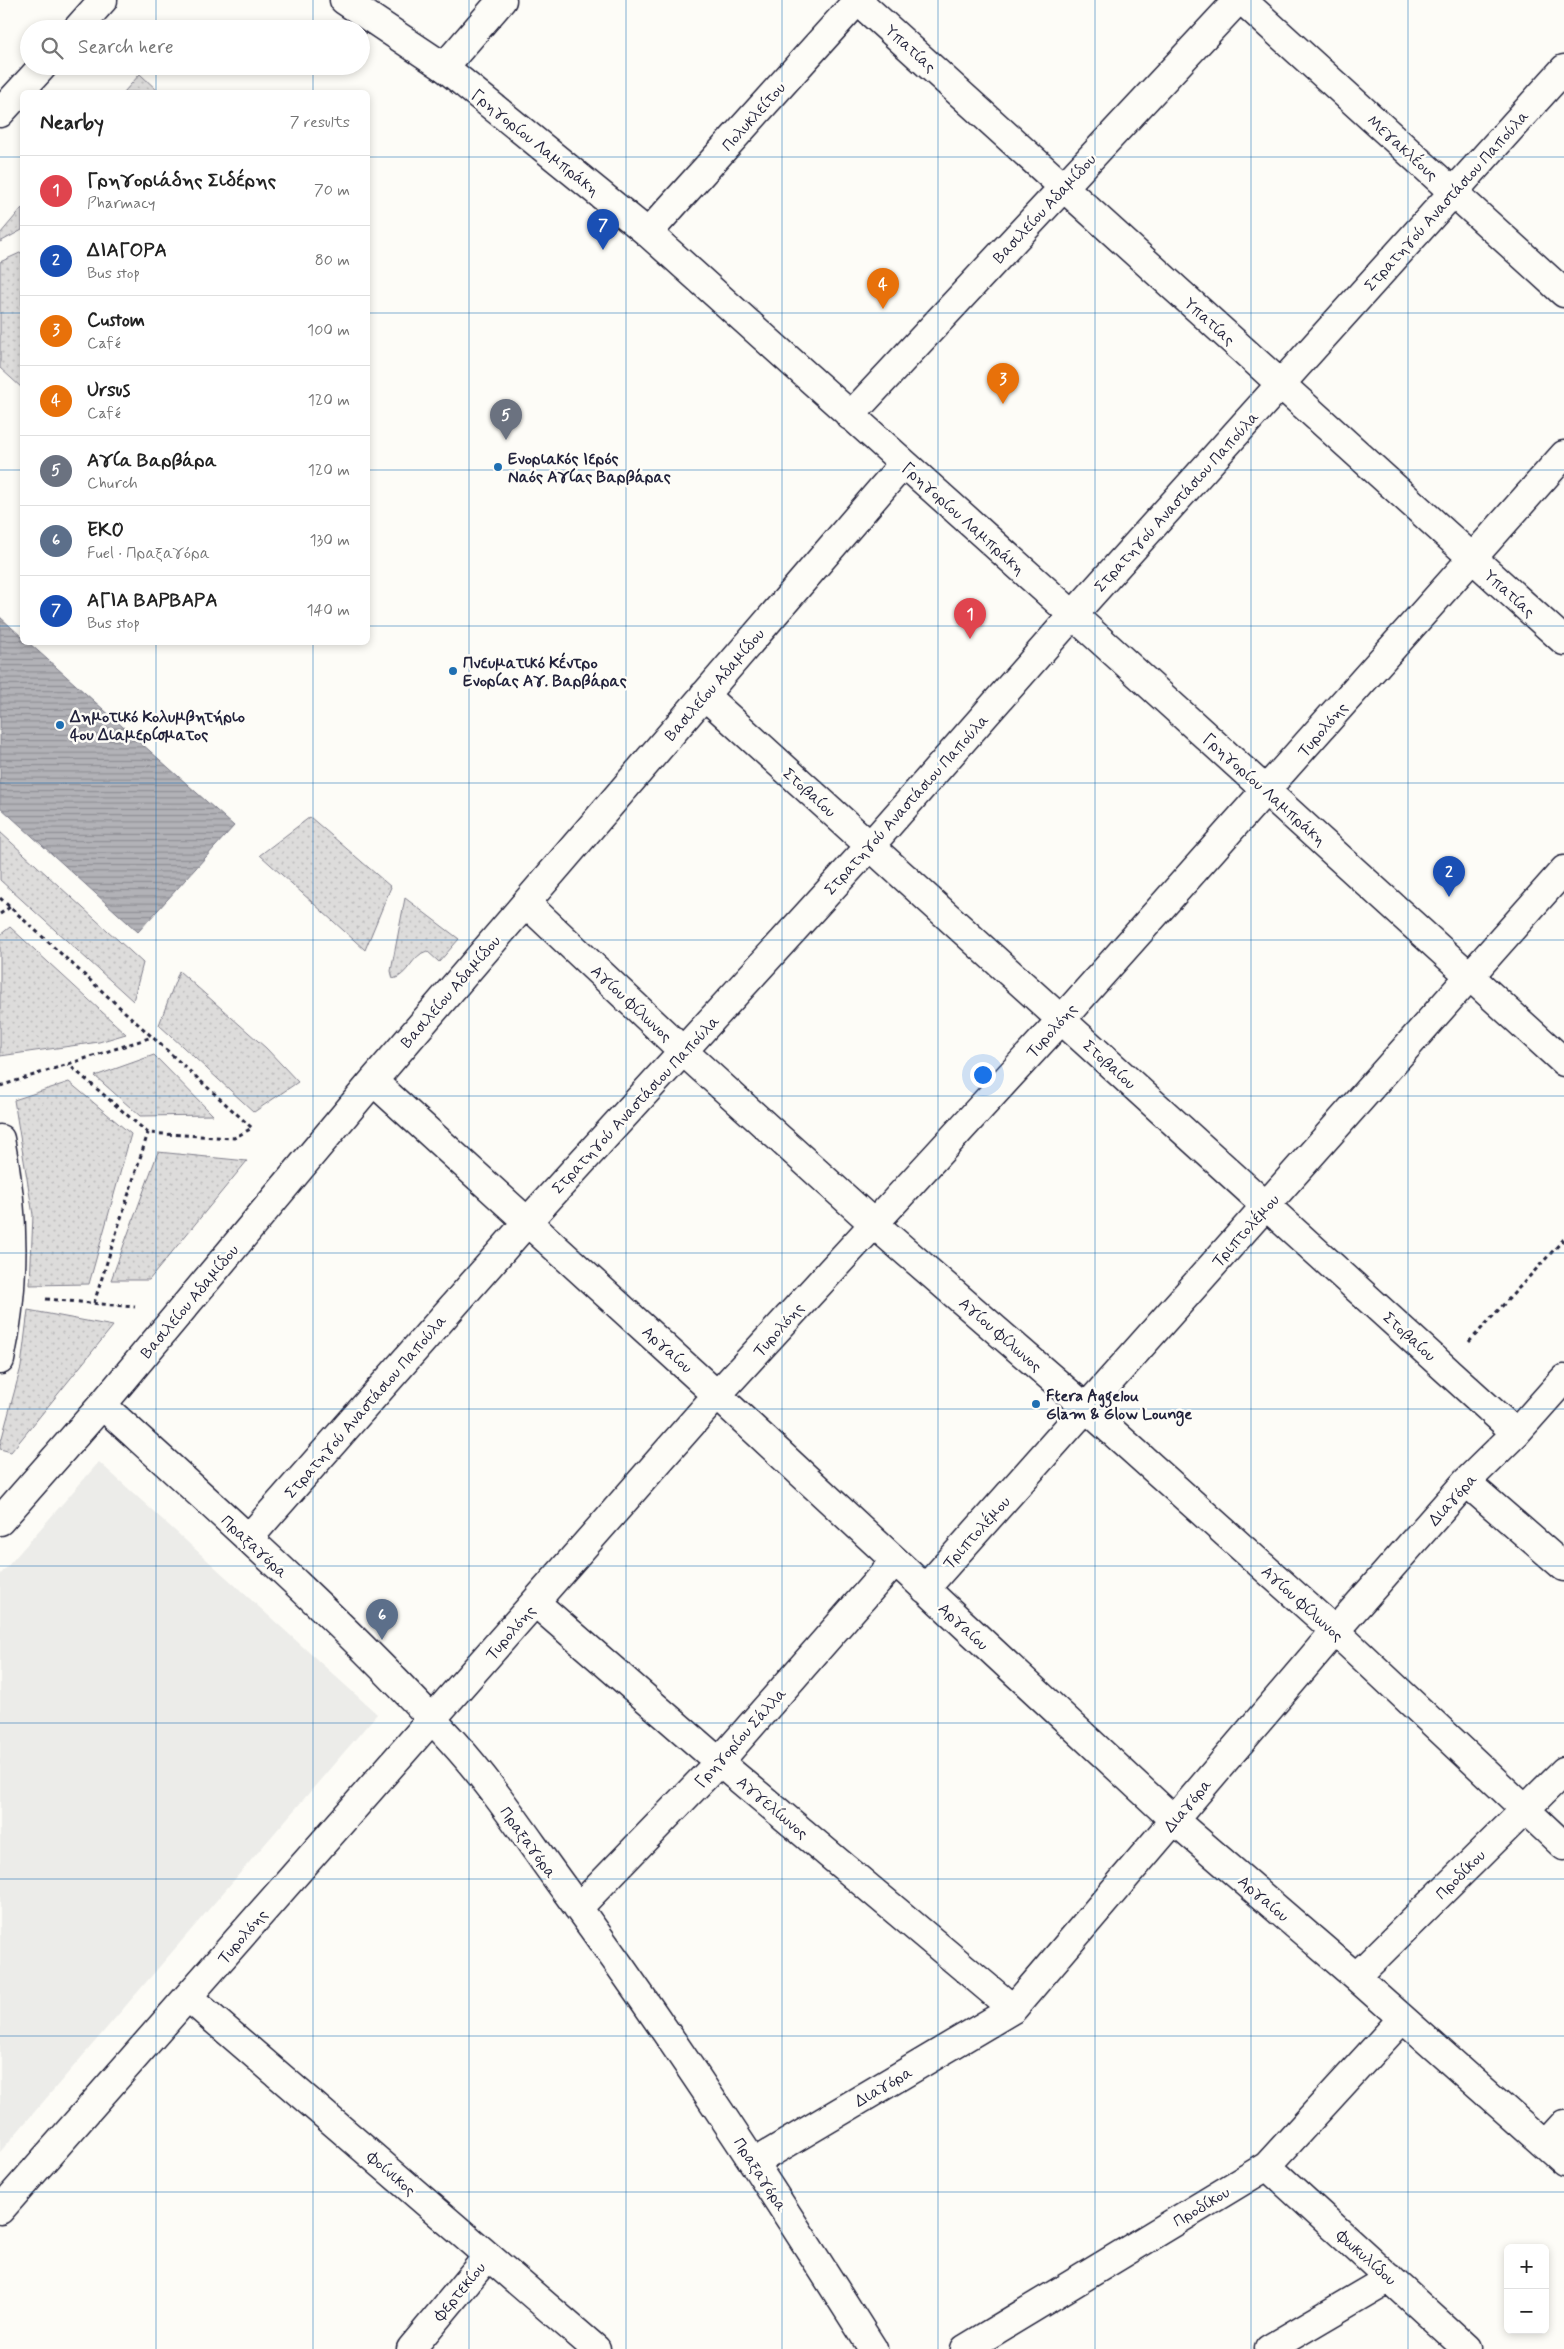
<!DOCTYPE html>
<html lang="en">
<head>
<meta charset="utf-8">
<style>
  body { margin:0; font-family:Mynerve,sans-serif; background:#f2f2f2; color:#222 }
  .controls { position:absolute; right:15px; bottom:15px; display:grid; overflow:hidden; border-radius:8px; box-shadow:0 2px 8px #0003 }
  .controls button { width:45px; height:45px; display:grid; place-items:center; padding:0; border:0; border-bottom:1px solid #e0e0e0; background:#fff; color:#222; font:25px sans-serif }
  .you { position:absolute; left:982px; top:1074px; width:18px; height:18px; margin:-12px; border:4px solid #fff; border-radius:50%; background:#1a73e8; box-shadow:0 0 0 8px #1a73e833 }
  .badge { display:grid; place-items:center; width:32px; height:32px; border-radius:50%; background:#b45309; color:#fff; font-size:16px; font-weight:700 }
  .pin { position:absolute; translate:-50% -41px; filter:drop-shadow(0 1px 2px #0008) }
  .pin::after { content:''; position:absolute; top:26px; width:18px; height:15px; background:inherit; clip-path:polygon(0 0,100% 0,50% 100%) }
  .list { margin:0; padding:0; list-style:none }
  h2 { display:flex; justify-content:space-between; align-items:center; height:65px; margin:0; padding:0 20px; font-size:21px }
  h2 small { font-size:16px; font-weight:400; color:#767676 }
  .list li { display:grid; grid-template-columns:32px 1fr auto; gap:15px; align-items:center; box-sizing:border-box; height:70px; padding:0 20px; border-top:1px solid #e0e0e0 }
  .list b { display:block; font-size:19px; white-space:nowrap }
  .list p { margin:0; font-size:16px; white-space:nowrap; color:#767676 }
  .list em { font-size:16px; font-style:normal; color:#767676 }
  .icon { flex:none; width:28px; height:28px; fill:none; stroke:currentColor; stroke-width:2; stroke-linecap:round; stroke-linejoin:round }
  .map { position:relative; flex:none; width:1564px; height:2349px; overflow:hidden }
  .search { position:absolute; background:#fff; box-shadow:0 2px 8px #0003; left:20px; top:20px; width:350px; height:55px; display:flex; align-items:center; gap:12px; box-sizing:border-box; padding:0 18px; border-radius:28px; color:#767676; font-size:19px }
  .panel { position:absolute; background:#fff; box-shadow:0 2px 8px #0003; left:20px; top:90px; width:350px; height:555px; border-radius:8px }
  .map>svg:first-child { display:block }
</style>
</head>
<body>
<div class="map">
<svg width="1564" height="2349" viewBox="0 0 1564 2349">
  <defs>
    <pattern id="grass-dots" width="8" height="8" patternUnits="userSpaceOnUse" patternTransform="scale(1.25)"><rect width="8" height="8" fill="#dddcdb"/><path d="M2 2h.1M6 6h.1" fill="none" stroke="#bdbcbd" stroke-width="1.8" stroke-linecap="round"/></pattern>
    <pattern id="water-rules" width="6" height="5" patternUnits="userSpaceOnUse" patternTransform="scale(1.25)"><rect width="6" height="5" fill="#b2b2b7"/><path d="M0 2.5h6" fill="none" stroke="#909096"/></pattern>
  </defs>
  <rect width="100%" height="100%" fill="#fdfcf7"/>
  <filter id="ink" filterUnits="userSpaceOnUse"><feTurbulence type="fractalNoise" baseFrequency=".02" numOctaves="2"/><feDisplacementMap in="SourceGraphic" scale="10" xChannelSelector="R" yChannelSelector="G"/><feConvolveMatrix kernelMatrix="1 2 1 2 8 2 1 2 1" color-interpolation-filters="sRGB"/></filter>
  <g filter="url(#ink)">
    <!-- built -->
    <path fill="#ecece9" d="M 99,1462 L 377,1714 L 0,2152 L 0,1575 Z"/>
    <!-- grass -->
    <path fill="url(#grass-dots)" stroke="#807f8b" d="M 140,74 L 159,92 L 124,92 Z
      M 22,208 L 22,230 L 0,242 L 0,234 Z
      M 22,252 L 22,388 L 0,368 L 0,262 Z
      M 310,817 L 391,887 L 365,950 L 260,855 Z
      M 0,832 L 143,963 L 133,1001 L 0,880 Z
      M 405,898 L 459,939 L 439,962 L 427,951 C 412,955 408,976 393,979 L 391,971 Z
      M 10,927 L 126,1034 L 99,1042 L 0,1056 L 0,935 Z
      M 179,971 L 266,1048 L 298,1082 L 254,1112 L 159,1025 Z
      M 154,1055 L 213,1115 L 140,1116 L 95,1076 Z
      M 69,1082 L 131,1134 L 89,1284 L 30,1285 L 33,1215 L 14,1100 Z
      M 158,1152 L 247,1161 L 149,1280 L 111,1280 Z
      M 28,1310 L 113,1326 L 11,1452 L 0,1449 L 0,1445 L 21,1367 Z"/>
    <!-- water -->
    <path fill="url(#water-rules)" stroke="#787885" d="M 0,617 L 22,637 L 22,642 L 29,643 L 234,826 L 138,932 L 0,807 Z"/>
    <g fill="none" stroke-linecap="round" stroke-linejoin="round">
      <defs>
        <path id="minor" d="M 857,0 L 1564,641
          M 1242,0 L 1564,293
          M 444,67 L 502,0
          M 648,233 L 858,0
          M 850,416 L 1238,0
          M 704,695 L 1516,1433
          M 526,903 L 684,1052 L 874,1224 L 1086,1408 L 1335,1631 L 1564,1846
          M 373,1081 L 717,1395 L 1174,1820 L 1356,1977 L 1564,2162
          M 0,1139 C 15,1211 15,1287 0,1360
          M 102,1405 C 222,1514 344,1622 453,1742 C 495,1788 530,1843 568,1894 C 676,2041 775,2194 873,2349
          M 1466,1482 L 1564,1567
          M 0,1521 L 102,1405 L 373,1081 L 903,464
          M 248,1539 L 528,1221 L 870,846 L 1073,615 L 1564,69
          M 925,1589 L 1564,870
          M 536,1603 L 719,1762 L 1013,2009
          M 578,1908 L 719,1762 L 895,1561
          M 1356,1977 L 1564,1771
          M 188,1997 L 596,2349
          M 1545,2145 L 1564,2124
          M 755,2162 L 1013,2009 L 1335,1631 L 1466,1482 L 1516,1433 L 1564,1379
          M 1267,2166 L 1467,2349
          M 0,2210 L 717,1395 L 1061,1020 L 1564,455
          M 411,2349 L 488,2256
          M 965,2349 L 1267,2166 L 1402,2019
          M 1269,2349 L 1390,2278"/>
        <path id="major" d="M 344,0 L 444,67 L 648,233 L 1073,615 L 1564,1062
          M 77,29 L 103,0
          M 0,113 L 43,66"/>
      </defs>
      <!-- minor casing -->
      <use href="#minor" stroke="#22223b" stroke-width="31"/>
      <!-- major casing -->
      <use href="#major" stroke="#22223b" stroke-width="31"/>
      <!-- path -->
      <path stroke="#22223b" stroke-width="3" stroke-dasharray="4 4" stroke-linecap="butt" d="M 0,898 L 252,1128 L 234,1138 L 148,1133 L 68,1064
        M 0,914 L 10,907
        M 0,1086 L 152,1037
        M 46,1299 L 135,1307
        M 94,1303 L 148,1133
        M 1469,1342 L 1564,1239"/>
      <!-- minor -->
      <use href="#minor" stroke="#fdfcf7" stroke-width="28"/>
      <!-- major -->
      <use href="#major" stroke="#fdfcf7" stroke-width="28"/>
    </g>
  </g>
  <!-- grid -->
  <path fill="none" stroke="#1f6fb2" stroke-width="1" stroke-opacity="0.55" d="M 156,0 L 156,29M 313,0 L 313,29M 469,0 L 469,2349M 626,0 L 626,2349M 782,0 L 782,2349M 938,0 L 938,2349M 1095,0 L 1095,2349M 1251,0 L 1251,2349M 1408,0 L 1408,2349M 156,66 L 156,92M 313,66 L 313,92M 0,157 L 22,157M 368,157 L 1564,157M 0,313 L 22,313M 368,313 L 1564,313M 0,470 L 22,470M 368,470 L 1564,470M 0,626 L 22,626M 368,626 L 1564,626M 156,642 L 156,2349M 313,642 L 313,2349M 0,783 L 1564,783M 0,940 L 1564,940M 0,1096 L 1564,1096M 0,1253 L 1564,1253M 0,1409 L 1564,1409M 0,1566 L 1564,1566M 0,1723 L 1564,1723M 0,1879 L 1564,1879M 0,2036 L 1564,2036M 0,2192 L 1564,2192"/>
  <!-- markers -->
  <g fill="#1f6fb2" stroke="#fdfcf7" stroke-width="2">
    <circle cx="498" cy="467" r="5"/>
    <circle cx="453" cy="671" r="5"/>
    <circle cx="60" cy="725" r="5"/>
    <circle cx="1036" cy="1404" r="5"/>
  </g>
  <g text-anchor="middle" stroke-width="5" stroke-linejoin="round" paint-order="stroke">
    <!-- street labels -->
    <g font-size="16" fill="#22223b" stroke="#fdfcf7">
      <text transform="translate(911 48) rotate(42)" y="6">Υπατίας</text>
      <text transform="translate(753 116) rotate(-48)" y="6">Πολυκλείτου</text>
      <text transform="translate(536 142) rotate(39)" y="6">Γρηγορίου Λαμπράκη</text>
      <text transform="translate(1403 147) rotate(42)" y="6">Μεγακλέους</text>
      <text transform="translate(1446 200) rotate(-48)" y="6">Στρατηγού Αναστάσιου Παπούλα</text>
      <text transform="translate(1044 208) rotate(-47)" y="6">Βασιλείου Αδαμίδου</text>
      <text transform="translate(1210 321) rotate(42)" y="6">Υπατίας</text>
      <text transform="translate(1176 501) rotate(-48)" y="6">Στρατηγού Αναστάσιου Παπούλα</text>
      <text transform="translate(964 518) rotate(42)" y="6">Γρηγορίου Λαμπράκη</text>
      <text transform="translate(1510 593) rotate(42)" y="6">Υπατίας</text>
      <text transform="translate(714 684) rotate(-49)" y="6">Βασιλείου Αδαμίδου</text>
      <text transform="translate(1322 729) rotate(-49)" y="6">Τυρολόης</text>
      <text transform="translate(1265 789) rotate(42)" y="6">Γρηγορίου Λαμπράκη</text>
      <text transform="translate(810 792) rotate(42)" y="6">Στοβαίου</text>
      <text transform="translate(906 804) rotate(-48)" y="6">Στρατηγού Αναστάσιου Παπούλα</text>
      <text transform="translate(450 991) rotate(-49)" y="6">Βασιλείου Αδαμίδου</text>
      <text transform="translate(632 1003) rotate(43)" y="6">Αγίου Φίλωνος</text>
      <text transform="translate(1051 1030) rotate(-48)" y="6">Τυρολόης</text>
      <text transform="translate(1110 1064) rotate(42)" y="6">Στοβαίου</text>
      <text transform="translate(635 1104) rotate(-47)" y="6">Στρατηγού Αναστάσιου Παπούλα</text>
      <text transform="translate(1245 1230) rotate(-48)" y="6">Τριπτολέμου</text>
      <text transform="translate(189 1301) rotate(-50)" y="6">Βασιλείου Αδαμίδου</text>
      <text transform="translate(778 1329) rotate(-48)" y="6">Τυρολόης</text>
      <text transform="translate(1001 1334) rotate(41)" y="6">Αγίου Φίλωνος</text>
      <text transform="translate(1410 1336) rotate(42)" y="6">Στοβαίου</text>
      <text transform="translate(668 1349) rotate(42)" y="6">Αργαίου</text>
      <text transform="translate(365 1406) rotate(-49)" y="6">Στρατηγού Αναστάσιου Παπούλα</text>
      <text transform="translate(1452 1499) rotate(-48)" y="6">Διαγόρα</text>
      <text transform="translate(976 1532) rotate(-48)" y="6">Τριπτολέμου</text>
      <text transform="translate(255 1546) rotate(43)" y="6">Πραξαγόρα</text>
      <text transform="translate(1303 1603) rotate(42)" y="6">Αγίου Φίλωνος</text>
      <text transform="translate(964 1626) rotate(43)" y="6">Αργαίου</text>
      <text transform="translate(510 1632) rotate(-49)" y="6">Τυρολόης</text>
      <text transform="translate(740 1737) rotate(-48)" y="6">Γρηγορίου Σάλλα</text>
      <text transform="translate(1187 1805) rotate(-50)" y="6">Διαγόρα</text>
      <text transform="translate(773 1807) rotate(40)" y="6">Αγγελίωνος</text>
      <text transform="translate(529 1842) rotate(54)" y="6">Πραξαγόρα</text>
      <text transform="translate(1460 1874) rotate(-45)" y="6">Προδίκου</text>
      <text transform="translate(1264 1898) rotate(41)" y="6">Αργαίου</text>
      <text transform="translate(242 1936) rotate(-49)" y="6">Τυρολόης</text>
      <text transform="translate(883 2086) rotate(-30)" y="6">Διαγόρα</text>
      <text transform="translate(392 2173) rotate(41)" y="6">Φοίνικος</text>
      <text transform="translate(761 2174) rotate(57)" y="6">Πραξαγόρα</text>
      <text transform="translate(1201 2206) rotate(-31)" y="6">Προδίκου</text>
      <text transform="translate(1367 2257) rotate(42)" y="6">Φωκυλίδου</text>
      <text transform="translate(459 2291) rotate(-50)" y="6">Φερτεκίου</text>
    </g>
    <!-- poi labels -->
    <g font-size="16" font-weight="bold" fill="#22223b" stroke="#fdfcf7" text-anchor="start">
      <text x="508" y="464">Ενοριακός Ιερός<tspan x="508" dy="18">Ναός Αγίας Βαρβάρας</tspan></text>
      <text x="463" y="668">Πνευματικό Κέντρο<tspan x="463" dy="18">Ενορίας Αγ. Βαρβάρας</tspan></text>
      <text x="70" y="722">Δημοτικό Κολυμβητήριο<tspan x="70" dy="18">4ου Διαμερίσματος</tspan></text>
      <text x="1046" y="1401">Ftera Aggelou<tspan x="1046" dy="18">Glam &amp; Glow Lounge</tspan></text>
    </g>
  </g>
</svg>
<div class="controls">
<button>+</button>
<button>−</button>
</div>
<div class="you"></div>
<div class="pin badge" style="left:970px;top:639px;background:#e0444e">1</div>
<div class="pin badge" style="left:1449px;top:897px;background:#1a4fb4">2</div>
<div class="pin badge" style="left:1003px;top:404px;background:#e8710a">3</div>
<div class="pin badge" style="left:883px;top:309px;background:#e8710a">4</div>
<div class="pin badge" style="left:506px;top:440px;background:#6b7280">5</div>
<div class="pin badge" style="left:382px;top:1640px;background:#5c6f8a">6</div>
<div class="pin badge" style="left:603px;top:250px;background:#1a4fb4">7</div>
<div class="search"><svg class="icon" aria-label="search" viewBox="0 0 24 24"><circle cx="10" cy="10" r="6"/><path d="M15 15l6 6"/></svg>Search here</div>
<section class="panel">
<h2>Nearby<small>7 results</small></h2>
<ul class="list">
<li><span class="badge" style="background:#e0444e">1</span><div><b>Γρηγοριάδης Σιδέρης</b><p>Pharmacy</p></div><em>70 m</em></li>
<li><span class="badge" style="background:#1a4fb4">2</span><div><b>ΔΙΑΓΟΡΑ</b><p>Bus stop</p></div><em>80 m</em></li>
<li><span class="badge" style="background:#e8710a">3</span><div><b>Custom</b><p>Café</p></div><em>100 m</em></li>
<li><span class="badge" style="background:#e8710a">4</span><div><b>Ursus</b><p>Café</p></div><em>120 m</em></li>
<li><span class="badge" style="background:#6b7280">5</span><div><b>Αγία Βαρβάρα</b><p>Church</p></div><em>120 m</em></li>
<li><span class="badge" style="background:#5c6f8a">6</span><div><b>EKO</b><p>Fuel · Πραξαγόρα</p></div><em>130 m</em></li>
<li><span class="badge" style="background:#1a4fb4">7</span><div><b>ΑΓΙΑ ΒΑΡΒΑΡΑ</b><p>Bus stop</p></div><em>140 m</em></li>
</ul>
</section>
</div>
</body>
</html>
